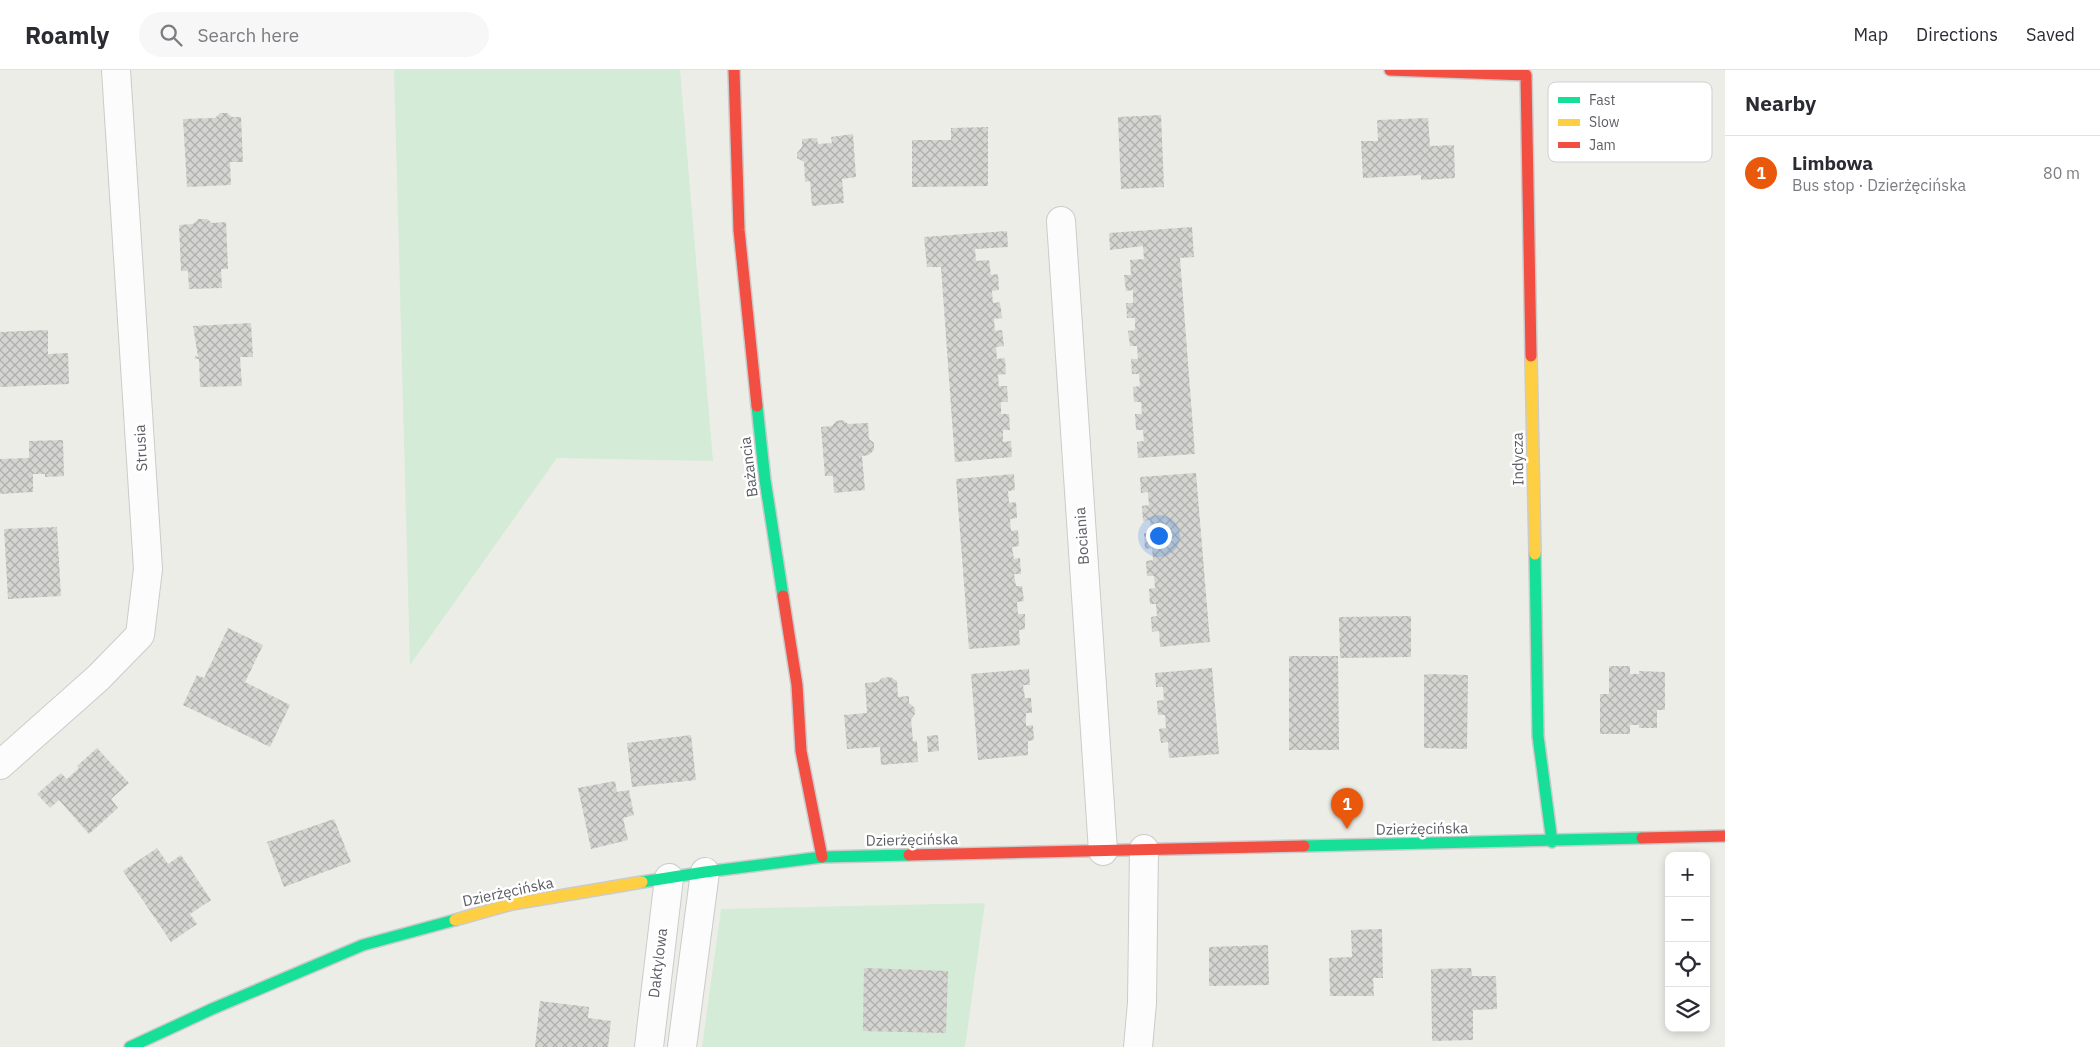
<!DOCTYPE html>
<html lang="en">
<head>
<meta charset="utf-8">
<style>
  body { margin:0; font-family:"IBM Plex Sans",sans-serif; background:#f7f7f7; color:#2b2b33 }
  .controls { position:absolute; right:15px; bottom:15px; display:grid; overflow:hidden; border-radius:10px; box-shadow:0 2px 8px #0003 }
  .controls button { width:45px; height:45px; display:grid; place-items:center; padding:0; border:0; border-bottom:1px solid #e1e1e2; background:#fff; color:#2b2b33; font:25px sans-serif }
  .you { position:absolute; left:1158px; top:465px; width:18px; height:18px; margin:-12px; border:4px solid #fff; border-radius:50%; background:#1a73e8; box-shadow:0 0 0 8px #1a73e833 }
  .badge { display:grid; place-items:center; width:32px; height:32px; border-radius:50%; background:#ea580c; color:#fff; font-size:16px; font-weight:700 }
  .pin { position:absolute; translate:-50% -41px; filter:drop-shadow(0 1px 2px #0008) }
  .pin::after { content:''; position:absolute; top:26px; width:18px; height:15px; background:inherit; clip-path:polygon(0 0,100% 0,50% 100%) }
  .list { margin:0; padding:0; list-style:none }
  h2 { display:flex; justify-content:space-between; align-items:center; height:65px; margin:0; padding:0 20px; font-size:21px }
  h2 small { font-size:16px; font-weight:400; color:#7c7c81 }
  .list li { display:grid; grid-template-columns:32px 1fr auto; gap:15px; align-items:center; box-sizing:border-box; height:75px; padding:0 20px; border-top:1px solid #e1e1e2 }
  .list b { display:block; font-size:19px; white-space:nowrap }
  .list p { margin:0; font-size:16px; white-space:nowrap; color:#7c7c81 }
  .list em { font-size:16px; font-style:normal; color:#7c7c81 }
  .icon { flex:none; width:28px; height:28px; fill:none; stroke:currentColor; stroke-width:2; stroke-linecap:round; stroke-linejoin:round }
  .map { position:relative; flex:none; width:1725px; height:977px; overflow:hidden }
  header { display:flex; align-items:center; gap:30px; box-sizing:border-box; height:70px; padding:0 25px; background:#fff; border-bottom:1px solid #e1e1e2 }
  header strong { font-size:24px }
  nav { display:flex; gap:28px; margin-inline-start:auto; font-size:18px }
  .search { width:350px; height:45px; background:#f7f7f7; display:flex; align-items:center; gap:12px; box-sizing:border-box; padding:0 18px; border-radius:28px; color:#7c7c81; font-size:19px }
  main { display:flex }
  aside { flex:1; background:#fff }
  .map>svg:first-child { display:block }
</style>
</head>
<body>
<header>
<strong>Roamly</strong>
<div class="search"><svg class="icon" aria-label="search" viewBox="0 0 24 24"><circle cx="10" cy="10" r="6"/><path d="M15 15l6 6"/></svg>Search here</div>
<nav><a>Map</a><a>Directions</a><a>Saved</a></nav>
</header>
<main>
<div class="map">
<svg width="1725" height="977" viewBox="0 0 1725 977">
  <defs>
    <pattern id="building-cross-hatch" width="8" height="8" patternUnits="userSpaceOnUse" patternTransform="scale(1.25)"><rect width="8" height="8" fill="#d4d4d0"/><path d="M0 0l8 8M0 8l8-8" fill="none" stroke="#afafad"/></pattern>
  </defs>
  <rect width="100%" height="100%" fill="#edede8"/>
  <!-- green -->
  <path fill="#d4ebd8" d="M 394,0 L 680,0 L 713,391 L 557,388 L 410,595 Z
    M 985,833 L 965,977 L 702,977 L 721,839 Z"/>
  <!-- building -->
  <path fill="url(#building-cross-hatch)" d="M 220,43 L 227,43 L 232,47 L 241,47 L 243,92 L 230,92 L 231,115 L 187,117 L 183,49 L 215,48 Z
    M 1161,45 L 1164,117 L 1121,119 L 1118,47 Z
    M 1428,48 L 1430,76 L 1454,75 L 1455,108 L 1421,110 L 1421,105 L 1363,108 L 1361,71 L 1378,71 L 1377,50 Z
    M 988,57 L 988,116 L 912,117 L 912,70 L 951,70 L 951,58 Z
    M 853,64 L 856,107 L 842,109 L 844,133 L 812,136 L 810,111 L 805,112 L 804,92 L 797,88 L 797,83 L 802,77 L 802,69 L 817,68 L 818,74 L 832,73 L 831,67 Z
    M 198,149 L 207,149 L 212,153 L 226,152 L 228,199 L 221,199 L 222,218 L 189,219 L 188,201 L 181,201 L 179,155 L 193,154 Z
    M 1192,157 L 1194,187 L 1180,188 L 1195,384 L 1138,388 L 1137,372 L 1144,371 L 1143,360 L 1136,360 L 1135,344 L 1142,344 L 1141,332 L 1134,332 L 1133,317 L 1140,316 L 1139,304 L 1132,304 L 1131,289 L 1138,289 L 1137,276 L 1130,276 L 1128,261 L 1135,260 L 1135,248 L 1127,248 L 1126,233 L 1133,233 L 1133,220 L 1126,221 L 1124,205 L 1131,205 L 1130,190 L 1144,189 L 1143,176 L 1110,180 L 1109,163 Z
    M 1007,161 L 1008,177 L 975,179 L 976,191 L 989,190 L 991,205 L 998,204 L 999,220 L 992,221 L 993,233 L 1000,232 L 1002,248 L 994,249 L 995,261 L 1002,260 L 1004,276 L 996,277 L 997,289 L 1005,288 L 1006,304 L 998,305 L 999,316 L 1007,316 L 1008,332 L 1001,332 L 1001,344 L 1009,344 L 1010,360 L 1003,360 L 1003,372 L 1011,371 L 1012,387 L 955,392 L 941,197 L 927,197 L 924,167 Z
    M 251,253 L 253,287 L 240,287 L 242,316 L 200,317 L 199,289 L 195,289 L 195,286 L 198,287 L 193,256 Z
    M 48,260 L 48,284 L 68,283 L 69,314 L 0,317 L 0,262 Z
    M 843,350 L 848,354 L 868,353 L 869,369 L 874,373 L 874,380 L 869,385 L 862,386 L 865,420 L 834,423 L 833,406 L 825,406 L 821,357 L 832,356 L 836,351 Z
    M 63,370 L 64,406 L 45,407 L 45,404 L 33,404 L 33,422 L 0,424 L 0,389 L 29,388 L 29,371 Z
    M 1196,403 L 1210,572 L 1160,577 L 1159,561 L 1152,562 L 1151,547 L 1157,546 L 1156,534 L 1150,534 L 1149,519 L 1155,518 L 1154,506 L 1147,506 L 1146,491 L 1153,490 L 1152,478 L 1145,479 L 1144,463 L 1151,463 L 1150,450 L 1143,451 L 1142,436 L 1149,435 L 1148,422 L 1141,423 L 1140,407 Z
    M 1014,404 L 1015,420 L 1008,421 L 1009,433 L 1016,432 L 1017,448 L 1010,449 L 1011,461 L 1018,460 L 1019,476 L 1012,477 L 1014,489 L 1020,488 L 1021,504 L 1014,504 L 1016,516 L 1022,516 L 1024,531 L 1017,532 L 1018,544 L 1025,544 L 1025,559 L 1019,560 L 1020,575 L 969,579 L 956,409 Z
    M 57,457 L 61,526 L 8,529 L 4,459 Z
    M 1411,546 L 1411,587 L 1340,588 L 1339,547 Z
    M 228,558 L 263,575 L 245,612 L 290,635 L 270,677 L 183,635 L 197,605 L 204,608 Z
    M 1289,586 L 1338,586 L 1339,680 L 1289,680 Z
    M 1609,596 L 1630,596 L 1630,604 L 1639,604 L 1639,601 L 1665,602 L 1665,640 L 1657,640 L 1657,658 L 1639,658 L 1639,655 L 1630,655 L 1630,664 L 1600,664 L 1600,624 L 1609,624 Z
    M 1212,598 L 1219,684 L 1169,688 L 1168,672 L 1161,673 L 1159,659 L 1166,658 L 1165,645 L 1158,645 L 1157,631 L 1164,630 L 1163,617 L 1156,617 L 1155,603 Z
    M 1029,599 L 1030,615 L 1023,615 L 1025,628 L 1031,628 L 1032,643 L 1026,643 L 1026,656 L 1033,655 L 1034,670 L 1028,671 L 1028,685 L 978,690 L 971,604 Z
    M 1430,604 L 1468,605 L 1467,679 L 1424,678 L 1424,605 Z
    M 890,607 L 897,611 L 898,627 L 909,626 L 909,633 L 915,638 L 915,644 L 911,649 L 913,671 L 917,671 L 918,692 L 881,695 L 880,677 L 847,679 L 844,645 L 867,643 L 865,613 L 878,612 L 882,608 Z
    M 691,665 L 696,710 L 632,717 L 627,673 Z
    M 938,665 L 939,681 L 928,682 L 927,666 Z
    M 97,678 L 129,713 L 111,729 L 118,738 L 89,764 L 59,730 L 50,738 L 37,724 L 61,703 L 67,709 L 79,698 L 77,696 Z
    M 615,711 L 617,722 L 629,720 L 634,745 L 623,748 L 628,770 L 591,779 L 578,718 Z
    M 334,749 L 351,792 L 284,817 L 267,772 Z
    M 157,778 L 168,794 L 181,785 L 211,830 L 190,844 L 197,854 L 171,872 L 123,801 Z
    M 1382,859 L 1383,908 L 1373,908 L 1374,926 L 1330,926 L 1329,888 L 1352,887 L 1351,860 Z
    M 1268,875 L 1269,915 L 1209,916 L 1209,877 Z
    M 864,898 L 948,901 L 946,963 L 863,961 Z
    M 1471,898 L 1472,906 L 1496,906 L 1497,939 L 1473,940 L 1473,970 L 1432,971 L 1431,899 Z
    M 540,931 L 589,937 L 588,948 L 611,951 L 608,977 L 535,977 Z"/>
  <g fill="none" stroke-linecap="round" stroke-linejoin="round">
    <defs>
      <path id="street" d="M 1061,151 L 1103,781
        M 0,695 L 98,608 L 140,565 L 148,499 L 116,0
        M 649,977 L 669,808
        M 682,977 L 705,802
        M 1138,977 L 1142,933 L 1144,779"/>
      <path id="fast" d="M 757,336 L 765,410 L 783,526
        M 1535,484 L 1538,666 L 1552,772
        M 1304,776 L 1642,768
        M 642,812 L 705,802 L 822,787 L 909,785
        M 130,977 L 212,939 L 363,875 L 455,850"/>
      <path id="slow" d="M 1531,286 L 1535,484
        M 455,850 L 512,834 L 642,812"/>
      <path id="jam" d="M 734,0 L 739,160 L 757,336
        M 1390,0 L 1526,5 L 1531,286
        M 783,526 L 797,615 L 801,681 L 822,787
        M 1642,768 L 1725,766
        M 909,785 L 1304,776"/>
    </defs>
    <!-- street casing -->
    <use href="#street" stroke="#cacbca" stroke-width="30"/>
    <!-- fast casing -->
    <use href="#fast" stroke="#cbcbcc" stroke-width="14"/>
    <!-- slow casing -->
    <use href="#slow" stroke="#cbcbcc" stroke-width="14"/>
    <!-- jam casing -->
    <use href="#jam" stroke="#cbcbcc" stroke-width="14"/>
    <!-- street -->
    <use href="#street" stroke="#fcfcfc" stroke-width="28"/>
    <!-- fast -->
    <use href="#fast" stroke="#16e098" stroke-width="11"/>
    <!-- slow -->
    <use href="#slow" stroke="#ffcf43" stroke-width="11"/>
    <!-- jam -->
    <use href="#jam" stroke="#f24e42" stroke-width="11"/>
  </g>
  <g text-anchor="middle" stroke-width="5" stroke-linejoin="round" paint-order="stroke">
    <!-- street labels -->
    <g font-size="15" fill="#5c5e66" stroke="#fff">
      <text transform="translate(141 378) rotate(-93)" y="5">Strusia</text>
      <text transform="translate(1518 389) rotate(-91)" y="5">Indycza</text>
      <text transform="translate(749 397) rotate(-97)" y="5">Bażancia</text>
      <text transform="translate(1082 466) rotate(-94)" y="5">Bociania</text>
      <text transform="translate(1422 759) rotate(-1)" y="5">Dzierżęcińska</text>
      <text transform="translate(912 770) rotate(-1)" y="5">Dzierżęcińska</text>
      <text transform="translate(508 822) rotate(-12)" y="5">Dzierżęcińska</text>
      <text transform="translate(658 893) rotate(-83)" y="5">Daktylowa</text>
    </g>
  </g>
  <!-- legend -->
  <rect x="1548" y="12" width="164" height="80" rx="8" fill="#fff" stroke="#cecfd1" stroke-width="1"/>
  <rect x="1558" y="27" width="22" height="6" fill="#16e098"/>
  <rect x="1558" y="49" width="22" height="7" fill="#ffcf43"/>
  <rect x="1558" y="72" width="22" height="6" fill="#f24e42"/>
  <g font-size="14" fill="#5c5e66">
    <text x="1589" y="35">Fast</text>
    <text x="1589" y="57">Slow</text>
    <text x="1589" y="80">Jam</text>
  </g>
</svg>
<div class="controls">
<button>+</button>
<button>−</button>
<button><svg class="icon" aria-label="locate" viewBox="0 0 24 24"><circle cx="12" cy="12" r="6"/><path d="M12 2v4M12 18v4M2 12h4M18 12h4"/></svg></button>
<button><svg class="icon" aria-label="layers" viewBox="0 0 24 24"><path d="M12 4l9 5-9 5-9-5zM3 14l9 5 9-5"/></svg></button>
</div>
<div class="you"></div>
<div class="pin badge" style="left:1347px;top:759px">1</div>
</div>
<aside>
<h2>Nearby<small></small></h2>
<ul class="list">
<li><span class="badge">1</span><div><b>Limbowa</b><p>Bus stop · Dzierżęcińska</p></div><em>80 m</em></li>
</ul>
</aside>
</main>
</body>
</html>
